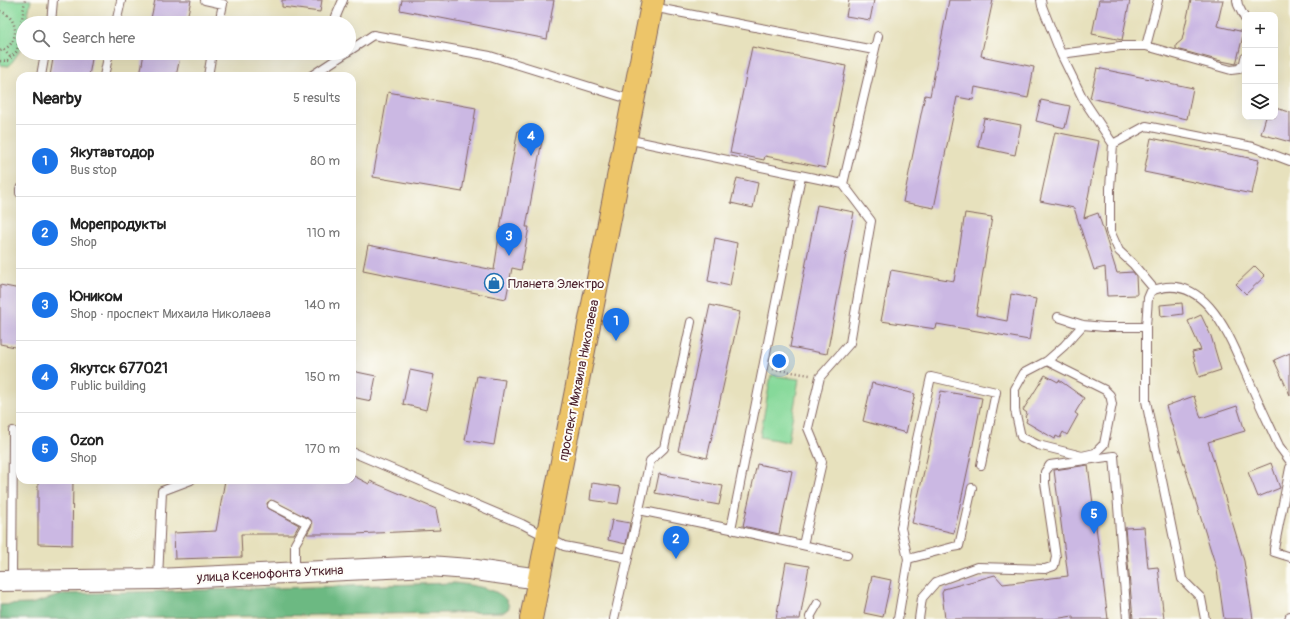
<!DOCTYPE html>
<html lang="en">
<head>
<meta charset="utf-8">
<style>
  body { margin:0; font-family:Pangolin,sans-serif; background:#f6f6f6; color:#222 }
  .controls { position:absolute; right:12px; top:12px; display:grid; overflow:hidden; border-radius:8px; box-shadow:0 4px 16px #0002 }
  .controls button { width:36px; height:36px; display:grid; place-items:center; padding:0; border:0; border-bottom:1px solid #e0e0e0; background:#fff; color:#222; font:20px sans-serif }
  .you { position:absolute; left:779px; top:361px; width:14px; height:14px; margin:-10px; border:3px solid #fff; border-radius:50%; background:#1a73e8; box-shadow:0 0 0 6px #1a73e833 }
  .badge { display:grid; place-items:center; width:26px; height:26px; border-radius:50%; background:#1a73e8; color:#fff; font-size:13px; font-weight:700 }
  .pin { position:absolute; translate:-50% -33px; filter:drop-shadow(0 1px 2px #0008) }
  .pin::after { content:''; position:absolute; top:21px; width:14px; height:12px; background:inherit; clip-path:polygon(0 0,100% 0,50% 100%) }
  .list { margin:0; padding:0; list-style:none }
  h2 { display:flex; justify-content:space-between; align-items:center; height:52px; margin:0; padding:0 16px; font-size:17px }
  h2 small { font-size:13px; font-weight:400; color:#767676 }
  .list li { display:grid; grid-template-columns:26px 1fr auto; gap:12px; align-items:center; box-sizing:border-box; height:72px; padding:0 16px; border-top:1px solid #e0e0e0 }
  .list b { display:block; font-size:15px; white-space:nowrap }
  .list p { margin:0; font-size:13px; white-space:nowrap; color:#767676 }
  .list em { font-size:13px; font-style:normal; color:#767676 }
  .icon { flex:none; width:22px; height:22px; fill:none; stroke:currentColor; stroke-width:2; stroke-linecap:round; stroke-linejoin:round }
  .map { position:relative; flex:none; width:1290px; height:619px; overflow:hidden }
  .search { position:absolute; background:#fff; box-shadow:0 4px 16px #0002; left:16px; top:16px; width:340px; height:44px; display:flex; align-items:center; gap:10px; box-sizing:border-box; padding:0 14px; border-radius:22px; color:#767676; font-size:15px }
  .panel { position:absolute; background:#fff; box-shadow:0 4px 16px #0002; left:16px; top:72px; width:340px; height:412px; border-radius:12px }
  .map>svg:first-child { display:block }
</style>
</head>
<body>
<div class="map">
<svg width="1290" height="619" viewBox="0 0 1290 619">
  <rect width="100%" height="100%" fill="#fdfcf7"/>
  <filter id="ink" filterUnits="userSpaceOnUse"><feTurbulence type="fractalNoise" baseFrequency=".025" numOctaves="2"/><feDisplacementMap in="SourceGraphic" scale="8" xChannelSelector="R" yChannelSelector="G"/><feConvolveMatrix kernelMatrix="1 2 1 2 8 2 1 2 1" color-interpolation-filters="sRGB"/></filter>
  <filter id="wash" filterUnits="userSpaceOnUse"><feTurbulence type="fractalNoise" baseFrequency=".012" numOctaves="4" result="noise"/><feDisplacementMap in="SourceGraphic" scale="16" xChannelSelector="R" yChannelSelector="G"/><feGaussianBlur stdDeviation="0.9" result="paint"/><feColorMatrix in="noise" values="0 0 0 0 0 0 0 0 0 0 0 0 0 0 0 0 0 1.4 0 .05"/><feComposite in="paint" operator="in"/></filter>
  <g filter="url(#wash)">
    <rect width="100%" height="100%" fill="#e7e1bd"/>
    <!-- green -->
    <path fill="#86d99a" stroke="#687c62" d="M 0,0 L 31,0 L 26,23 L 23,23 C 23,45 23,48 9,66 L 0,65 Z
      M 771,375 L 799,379 L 788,442 L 760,437 Z"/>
    <!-- forest -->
    <path fill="#6cb982" stroke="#5b6c56" d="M 454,583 C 469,585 508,588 509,608 L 504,612 L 81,619 L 0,619 L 0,605 L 31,604 L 65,594 Z"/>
    <g id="blocks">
      <!-- building -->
      <path fill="#cbb8e3" d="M 155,0 L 191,0 L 186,23 L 150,23 Z
        M 282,0 L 322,0 L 320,12 L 282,7 Z
        M 402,0 L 554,0 L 547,39 L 400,10 Z
        M 849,0 L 874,0 L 870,20 L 846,16 Z
        M 949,0 L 993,0 L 981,56 L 1034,67 L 1028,98 L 975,87 L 973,100 L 957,97 L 934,208 L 903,202 L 925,95 L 930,96 Z
        M 1099,0 L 1130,0 L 1122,40 L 1092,34 Z
        M 1191,0 L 1223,0 L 1217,26 L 1244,32 L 1236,64 L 1217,60 L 1176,49 L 1176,45 L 1182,40 Z
        M 752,47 L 846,66 L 826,168 L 765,156 L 764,160 L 730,153 Z
        M 54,53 L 93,53 L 89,76 L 50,76 Z
        M 144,53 L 181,53 L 176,76 L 140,76 Z
        M 1097,68 L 1193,88 L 1187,119 L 1090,98 Z
        M 388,92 L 476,108 L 462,192 L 373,177 Z
        M 1041,100 L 1070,106 L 1065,128 L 1036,121 Z
        M 1275,108 L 1290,112 L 1290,142 L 1261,134 L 1266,117 L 1275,117 Z
        M 984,118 L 1021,125 L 1015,155 L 978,147 Z
        M 518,130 L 543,135 L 526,227 L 529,227 L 521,270 L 512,268 L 506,299 L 363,270 L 368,245 L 494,270 L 502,217 Z
        M 1055,132 L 1099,141 L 1084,218 L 1098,213 L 1117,273 L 1133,272 L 1136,276 L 1137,295 L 1107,296 L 1105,267 L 1094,270 L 1074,208 L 1040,201 Z
        M 1151,138 L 1259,160 L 1252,194 L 1144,172 Z
        M 737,178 L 758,183 L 753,208 L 731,203 Z
        M 817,205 L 854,212 L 827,354 L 790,347 Z
        M 965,213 L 992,217 L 976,315 L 1007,321 L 1011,294 L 1036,299 L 1029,340 L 937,324 L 936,329 L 881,321 L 891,270 L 954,281 Z
        M 715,238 L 737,243 L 730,286 L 708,281 Z
        M 1255,266 L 1265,276 L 1246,294 L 1236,284 Z
        M 0,285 L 20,289 L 20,348 L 0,344 Z
        M 1182,303 L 1183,314 L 1161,317 L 1160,305 Z
        M 710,305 L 740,312 L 707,458 L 678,451 Z
        M 1201,315 L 1211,336 L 1221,370 L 1199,377 L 1192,352 L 1201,350 L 1188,321 Z
        M 1290,353 L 1290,395 L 1274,360 Z
        M 410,370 L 434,375 L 426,410 L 403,404 Z
        M 352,371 L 376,376 L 371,401 L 352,397 Z
        M 1045,375 L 1058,382 L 1059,380 L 1084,398 L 1075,413 L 1078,415 L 1067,435 L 1063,432 L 1060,438 L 1056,436 L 1055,439 L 1026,422 L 1027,419 L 1025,417 L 1027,413 L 1023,410 Z
        M 477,376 L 505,380 L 494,445 L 465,440 Z
        M 872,383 L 915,394 L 906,433 L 863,421 Z
        M 941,391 L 982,398 L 972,450 L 954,533 L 912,523 L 931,441 L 930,441 Z
        M 1194,396 L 1201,418 L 1237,406 L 1245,431 L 1208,442 L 1244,561 L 1253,619 L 1224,619 L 1217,570 L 1166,406 Z
        M 1271,463 L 1280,488 L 1258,497 L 1248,472 Z
        M 757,464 L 792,471 L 779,534 L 743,526 Z
        M 1088,465 L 1108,619 L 1073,619 L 1073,616 L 1054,619 L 945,619 L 942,593 L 944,589 L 995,575 L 1003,584 L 1068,576 L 1054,470 Z
        M 659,474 L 723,486 L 719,505 L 655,493 Z
        M 352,475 L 369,484 L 370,481 L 436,509 L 440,530 L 355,534 L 307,534 L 312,525 L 311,520 L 271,500 L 267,503 L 268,508 L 299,525 L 294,534 L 241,534 L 242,557 L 175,559 L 174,533 L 216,531 L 225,480 L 253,480 L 266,482 L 266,480 L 352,480 Z
        M 38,480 L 73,480 L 72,545 L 38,544 Z
        M 592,483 L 621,487 L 618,504 L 590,500 Z
        M 612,520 L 630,523 L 626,544 L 608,540 Z
        M 1144,527 L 1148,568 L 1158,567 L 1164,619 L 1133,619 L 1125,528 Z
        M 786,562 L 809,566 L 800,619 L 776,619 Z
        M 872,576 L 891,580 L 883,617 L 864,613 Z"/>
    </g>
  </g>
  <g filter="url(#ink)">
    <use href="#blocks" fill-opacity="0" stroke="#81635e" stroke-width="1"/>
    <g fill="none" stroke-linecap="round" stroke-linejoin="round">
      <defs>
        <path id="service" d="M 205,0 L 223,4 L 219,23
          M 1041,0 L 1042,6 L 1061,54 L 1083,99 L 1113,144 L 1110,188 L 1110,231 L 1119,251 L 1133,264 L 1154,289
          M 1237,0 L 1238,5 L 1245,19
          M 652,7 L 874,50
          M 334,21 L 343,0
          M 51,23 L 53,0
          M 116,23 L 121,1
          M 1146,46 L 1158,0
          M 349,51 L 373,35 L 490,56 L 632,100
          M 1061,54 L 1120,46 L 1146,46 L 1231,70 L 1239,69 L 1244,63 L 1245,58
          M 41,76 L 45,53
          M 104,76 L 109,53
          M 208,76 L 212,53
          M 311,76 L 346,53
          M 626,139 L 843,184 L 871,221 L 850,343 L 820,377 L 808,428 L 822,462 L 803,545
          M 1113,144 L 1146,126 L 1253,147 L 1290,161
          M 801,176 L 731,529 L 847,555
          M 843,184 L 878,36
          M 20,189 L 20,193
          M 1058,317 L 1083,325 L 1104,327 L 1146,327 L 1148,298 L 1151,291 C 1205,269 1230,338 1247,376 C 1257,399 1268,422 1279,446 L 1290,461
          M 1146,327 L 1146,401 L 1182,579 L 1201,598 L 1205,619
          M 1047,361 L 1105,390 L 1110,395 L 1112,404 L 1104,444 L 1095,453 L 1082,456 L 1038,445 L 1021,437 L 1015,410 L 1015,389 L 1024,373 L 1047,361 L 1064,346 L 1083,325
          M 352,452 L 522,524 L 564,546 L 628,558
          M 1290,468 L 1274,549 L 1274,552 L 1290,557
          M 272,505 L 307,523 L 295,544 L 295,572
          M 639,510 L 731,529
          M 908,559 L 953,547 L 959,546 L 972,488
          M 158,579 L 162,491 L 191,480
          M 12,580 L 13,431
          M 614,619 L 650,461 L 664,448 L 691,322
          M 811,619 L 810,617 L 818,603
          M 898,619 L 908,559 L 901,528 L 917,439 L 931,377 L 996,392 L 981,465
          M 919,619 L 922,598 L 936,582 L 977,567 L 1045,569 L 1054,566 L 1056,557 L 1045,483 L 1045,472 L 1050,465 L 1114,456 L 1127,619
          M 1289,619 L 1290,616"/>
        <path id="tertiary" d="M 0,581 L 158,579 L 429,566 L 469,569 L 539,579"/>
        <path id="primary" d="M 531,619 L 653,0"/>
      </defs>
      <!-- service casing -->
      <use href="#service" stroke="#81635e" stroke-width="10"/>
      <!-- tertiary casing -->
      <use href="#tertiary" stroke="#81635e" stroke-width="22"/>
      <!-- primary casing -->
      <use href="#primary" stroke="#81635e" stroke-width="24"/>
      <!-- path -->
      <path stroke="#81635e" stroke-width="2.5" stroke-dasharray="1 3" stroke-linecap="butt" d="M 0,11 C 20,18 20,45 0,51
        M 4,50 L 11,58
        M 0,61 L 7,62 L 17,51 L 25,0
        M 773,369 L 810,375"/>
      <!-- service -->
      <use href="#service" stroke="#fff" stroke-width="8"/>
      <!-- tertiary -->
      <use href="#tertiary" stroke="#fff" stroke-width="20"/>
      <!-- primary -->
      <use href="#primary" stroke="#edc569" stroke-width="22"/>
    </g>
  </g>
  <!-- icons -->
  <defs>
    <symbol id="shop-ring" viewBox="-11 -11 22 22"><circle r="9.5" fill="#fdfcf7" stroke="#1f6fb2" stroke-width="1.5"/><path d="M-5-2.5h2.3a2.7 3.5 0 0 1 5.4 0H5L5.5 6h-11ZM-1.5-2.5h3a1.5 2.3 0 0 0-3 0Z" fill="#1f6fb2"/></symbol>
  </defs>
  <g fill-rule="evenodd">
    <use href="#shop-ring" x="483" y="272" width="22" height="22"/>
  </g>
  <g text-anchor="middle" stroke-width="4" stroke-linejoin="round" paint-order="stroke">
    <!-- poi labels -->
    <g font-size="13" fill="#4a1f2b" stroke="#fdfcf7" text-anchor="start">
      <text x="508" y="288">Планета Электро</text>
    </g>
    <!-- street labels -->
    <g font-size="13" fill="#4a1f2b" stroke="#fdfcf7">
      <text transform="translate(578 380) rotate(-79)" y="5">проспект Михаила Николаева</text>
      <text transform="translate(270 573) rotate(-3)" y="5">улица Ксенофонта Уткина</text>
    </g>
  </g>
</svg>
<div class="controls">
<button>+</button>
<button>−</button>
<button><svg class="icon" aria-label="layers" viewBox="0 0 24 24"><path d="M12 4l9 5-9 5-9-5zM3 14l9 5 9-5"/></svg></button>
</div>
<div class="you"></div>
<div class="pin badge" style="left:616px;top:341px">1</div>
<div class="pin badge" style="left:676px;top:559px">2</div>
<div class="pin badge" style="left:509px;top:256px">3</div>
<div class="pin badge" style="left:531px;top:156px">4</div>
<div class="pin badge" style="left:1094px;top:534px">5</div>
<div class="search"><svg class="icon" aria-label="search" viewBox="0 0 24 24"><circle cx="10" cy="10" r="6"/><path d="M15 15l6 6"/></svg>Search here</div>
<section class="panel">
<h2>Nearby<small>5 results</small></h2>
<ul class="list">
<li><span class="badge">1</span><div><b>Якутавтодор</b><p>Bus stop</p></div><em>80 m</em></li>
<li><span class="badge">2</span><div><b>Морепродукты</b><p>Shop</p></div><em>110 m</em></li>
<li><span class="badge">3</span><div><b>Юником</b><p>Shop · проспект Михаила Николаева</p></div><em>140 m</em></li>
<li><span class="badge">4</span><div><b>Якутск 677021</b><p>Public building</p></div><em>150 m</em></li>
<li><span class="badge">5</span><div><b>Ozon</b><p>Shop</p></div><em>170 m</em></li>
</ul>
</section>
</div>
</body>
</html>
